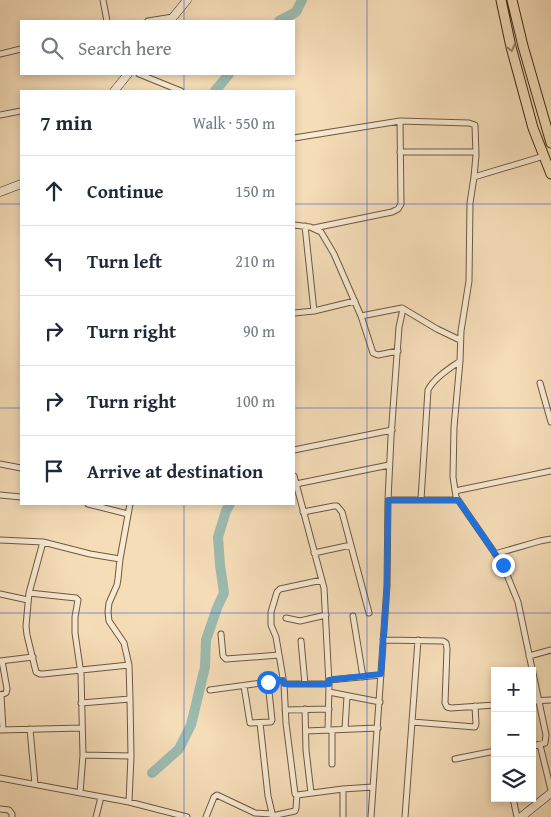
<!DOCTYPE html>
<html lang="en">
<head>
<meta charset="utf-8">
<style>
  body { margin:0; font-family:"Gentium Book Plus",serif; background:#f6f6f7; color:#1f2937 }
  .controls { position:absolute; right:15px; bottom:15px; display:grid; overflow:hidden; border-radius:0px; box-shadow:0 2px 8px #0003 }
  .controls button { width:45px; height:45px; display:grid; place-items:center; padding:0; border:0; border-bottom:1px solid #e0e1e3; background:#fff; color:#1f2937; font:25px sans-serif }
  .stop { position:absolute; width:15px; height:15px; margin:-11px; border:4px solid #1a73e8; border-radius:50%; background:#fff }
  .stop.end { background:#1a73e8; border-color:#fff; box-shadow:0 1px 5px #0008 }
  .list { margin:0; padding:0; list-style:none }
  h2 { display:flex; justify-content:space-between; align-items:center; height:65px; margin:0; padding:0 20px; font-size:21px }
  h2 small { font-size:16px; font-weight:400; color:#747a83 }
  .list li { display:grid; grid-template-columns:32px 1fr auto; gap:15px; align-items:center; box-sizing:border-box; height:70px; padding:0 20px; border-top:1px solid #e0e1e3 }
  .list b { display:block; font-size:19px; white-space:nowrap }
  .list em { font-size:16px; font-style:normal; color:#747a83 }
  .icon { flex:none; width:28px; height:28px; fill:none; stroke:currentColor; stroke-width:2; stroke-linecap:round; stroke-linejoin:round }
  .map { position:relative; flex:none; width:551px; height:817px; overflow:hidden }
  .search { position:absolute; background:#fff; box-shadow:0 2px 8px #0003; left:20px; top:20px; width:275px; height:55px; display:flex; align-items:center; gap:12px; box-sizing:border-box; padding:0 18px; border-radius:0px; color:#747a83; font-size:19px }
  .panel { position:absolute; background:#fff; box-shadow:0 2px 8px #0003; left:20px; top:90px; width:275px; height:415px; border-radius:0px }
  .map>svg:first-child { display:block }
</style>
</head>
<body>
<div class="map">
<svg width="551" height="817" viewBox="0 0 551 817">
  <rect width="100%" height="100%" fill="#f5ddb8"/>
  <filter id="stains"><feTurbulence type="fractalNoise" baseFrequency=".004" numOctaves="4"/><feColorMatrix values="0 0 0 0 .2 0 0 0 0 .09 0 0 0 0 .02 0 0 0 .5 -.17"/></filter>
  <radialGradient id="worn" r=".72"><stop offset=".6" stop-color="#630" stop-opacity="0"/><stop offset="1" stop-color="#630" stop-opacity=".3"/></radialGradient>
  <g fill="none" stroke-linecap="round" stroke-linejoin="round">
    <!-- river -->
    <path stroke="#9cbbb0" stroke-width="10" d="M 279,21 L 296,12 L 302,0
      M 215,91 L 229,74
      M 152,773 L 179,749 L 191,725 L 205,667 L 206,640 L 217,608 L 224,593 L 220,565 L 218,537 L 226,511 L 230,504"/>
    <defs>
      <path id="street" d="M 103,0 L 107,21
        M 148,21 L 173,17
        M 0,54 L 21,49
        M 139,74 L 181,91
        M 0,115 L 21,111
        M 294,138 L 400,121 L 469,123 L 475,125 L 476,155 L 474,177 L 470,203 L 469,281 L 461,331 L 460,361 L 454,427 L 453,477 L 456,497 L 503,565 L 518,602 L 546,735 L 545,743 L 532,746
        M 400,152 L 476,152
        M 474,177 L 544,156
        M 294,225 L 310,227 L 321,232 L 334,254 L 361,316 L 373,353 L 378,355 L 398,351
        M 305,226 L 314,311
        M 314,228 L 392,212 L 398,209 L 401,204 L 400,121
        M 294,313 L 314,311 L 355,301
        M 361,316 L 402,308 L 437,329 L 460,340
        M 540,383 L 551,422
        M 294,450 L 392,430
        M 0,464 L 21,468
        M 294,476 L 324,588 L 329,684 L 328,730
        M 296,484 L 389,465
        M 455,491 L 551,471
        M 0,495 L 21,497
        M 421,499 L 428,390 C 434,378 449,369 460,361
        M 388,500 L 458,500
        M 88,504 L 128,514
        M 130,504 L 120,559 L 118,579 L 117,585 L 109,603 L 108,612 L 109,621 L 124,643 L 129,665 L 130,699
        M 303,512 L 334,506 L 337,506 L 342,512 L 369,613
        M 0,540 L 43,542 L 90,554 L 120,559
        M 43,542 L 29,593 L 26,626 L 27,635 L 36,672 L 40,674 L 43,674 L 129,665
        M 314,553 L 351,545
        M 495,554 L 540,541 L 551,539
        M 29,593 L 76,598 L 78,600 L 75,617 L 75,633 L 81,674 L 83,755 L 80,793
        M 0,594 L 28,600
        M 353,616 L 363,677
        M 286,618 L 300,621 L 326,615
        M 221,634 L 223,656 L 226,659 L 279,655
        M 383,640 L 443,641 L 446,643 L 447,649 L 445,703 L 447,707 L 451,708 L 495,705
        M 301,641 L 305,684
        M 529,656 L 551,650
        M 0,661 L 33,657
        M 329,680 L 381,675
        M 284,684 L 329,684
        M 244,686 L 250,723 L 271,722 L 272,720 L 268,682
        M 210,690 L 283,680
        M 329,692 L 380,702
        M 0,695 L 6,693 L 7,689 L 2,661
        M 1,695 L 3,730
        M 532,701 L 551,700
        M 81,703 L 130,699 L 131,756 L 129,802
        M 305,709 L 306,750 L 311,793
        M 285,710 L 329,709
        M 412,722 L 475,727 L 476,724 L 475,706
        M 260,723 L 268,796 L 273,817
        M 30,729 L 35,784
        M 345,729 L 347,696
        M 0,730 L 82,728
        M 332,730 L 332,764
        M 306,731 L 378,728
        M 540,745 L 551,790
        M 83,755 L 131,756
        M 455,759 L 495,751
        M 0,778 L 129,802 L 187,817
        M 343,789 L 343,817
        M 297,795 L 343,789 L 373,787
        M 513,798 L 517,817
        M 0,809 L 9,810 L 12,814 L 12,817
        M 272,816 L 295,811 L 296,808 L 297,795 L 295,794 L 286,723 L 284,684 L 276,637 L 271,625 L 271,612 L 277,592 L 280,589 L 322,580
        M 96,817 L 101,797
        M 206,817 L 214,797 L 217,795 L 255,813 L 272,814
        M 371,817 L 387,586 L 388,500 L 391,437 L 399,327 L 403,309
        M 405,817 L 418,640"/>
      <path id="secondary" d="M 170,21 L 187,0
        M 114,91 L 128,74
        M 0,192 L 21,184
        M 521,817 L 551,793"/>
      <path id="primary" d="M 501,0 L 511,47 L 533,128 L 551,174
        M 512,0 L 523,46 L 551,143"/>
    </defs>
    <!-- street casing -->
    <use href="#street" stroke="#6e5842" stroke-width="7"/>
    <!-- secondary casing -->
    <use href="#secondary" stroke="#412c1a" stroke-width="9"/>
    <!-- primary casing -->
    <use href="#primary" stroke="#412c1a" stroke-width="11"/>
    <!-- street -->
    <use href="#street" stroke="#f8e9d1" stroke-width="5"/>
    <!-- secondary -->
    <use href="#secondary" stroke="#f8e9d1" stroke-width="8"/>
    <!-- primary -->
    <use href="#primary" stroke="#f5ddb8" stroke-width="9"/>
  </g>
  <!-- one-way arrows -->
  <defs><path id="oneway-chevron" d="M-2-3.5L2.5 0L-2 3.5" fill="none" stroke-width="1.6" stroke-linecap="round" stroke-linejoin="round" transform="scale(1.25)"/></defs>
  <use stroke="#9b8469" href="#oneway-chevron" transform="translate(511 48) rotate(76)"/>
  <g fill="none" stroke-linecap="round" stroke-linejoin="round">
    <!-- route -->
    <path stroke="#1a73e8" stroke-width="6" d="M 268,682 L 283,680 L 284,684 L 329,684 L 329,680 L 381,674 L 387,586 L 388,500 L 458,500 L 503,565"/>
  </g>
  <!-- grid -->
  <path fill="none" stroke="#1d4ed8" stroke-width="1" stroke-opacity="0.55" d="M 184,0 L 184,21M 367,0 L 367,817M 184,74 L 184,91M 0,204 L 21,204M 294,204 L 551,204M 0,408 L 21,408M 294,408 L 551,408M 184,504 L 184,817M 0,613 L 551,613"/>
  <rect width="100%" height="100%" filter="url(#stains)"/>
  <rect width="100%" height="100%" fill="url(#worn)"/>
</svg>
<div class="controls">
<button>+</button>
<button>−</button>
<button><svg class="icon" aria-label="layers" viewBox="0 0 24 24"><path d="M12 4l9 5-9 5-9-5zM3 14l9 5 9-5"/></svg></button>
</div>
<div class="stop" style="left:268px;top:682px"></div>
<div class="stop end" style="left:503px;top:565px"></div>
<div class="search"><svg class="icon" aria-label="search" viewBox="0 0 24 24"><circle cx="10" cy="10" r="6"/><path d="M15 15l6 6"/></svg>Search here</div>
<section class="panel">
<h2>7 min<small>Walk · 550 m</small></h2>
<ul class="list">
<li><svg class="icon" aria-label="ahead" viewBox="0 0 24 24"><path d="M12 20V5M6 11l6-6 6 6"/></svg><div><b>Continue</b></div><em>150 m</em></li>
<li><svg class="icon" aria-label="left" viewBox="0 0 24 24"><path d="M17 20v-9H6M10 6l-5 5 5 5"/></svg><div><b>Turn left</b></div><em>210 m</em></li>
<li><svg class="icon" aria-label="right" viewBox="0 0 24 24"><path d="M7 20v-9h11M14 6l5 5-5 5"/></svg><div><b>Turn right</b></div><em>90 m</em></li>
<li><svg class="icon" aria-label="right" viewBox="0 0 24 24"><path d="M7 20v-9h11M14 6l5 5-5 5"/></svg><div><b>Turn right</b></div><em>100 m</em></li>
<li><svg class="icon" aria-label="arrive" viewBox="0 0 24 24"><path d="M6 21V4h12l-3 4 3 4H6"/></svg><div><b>Arrive at destination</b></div></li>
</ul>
</section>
</div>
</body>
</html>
